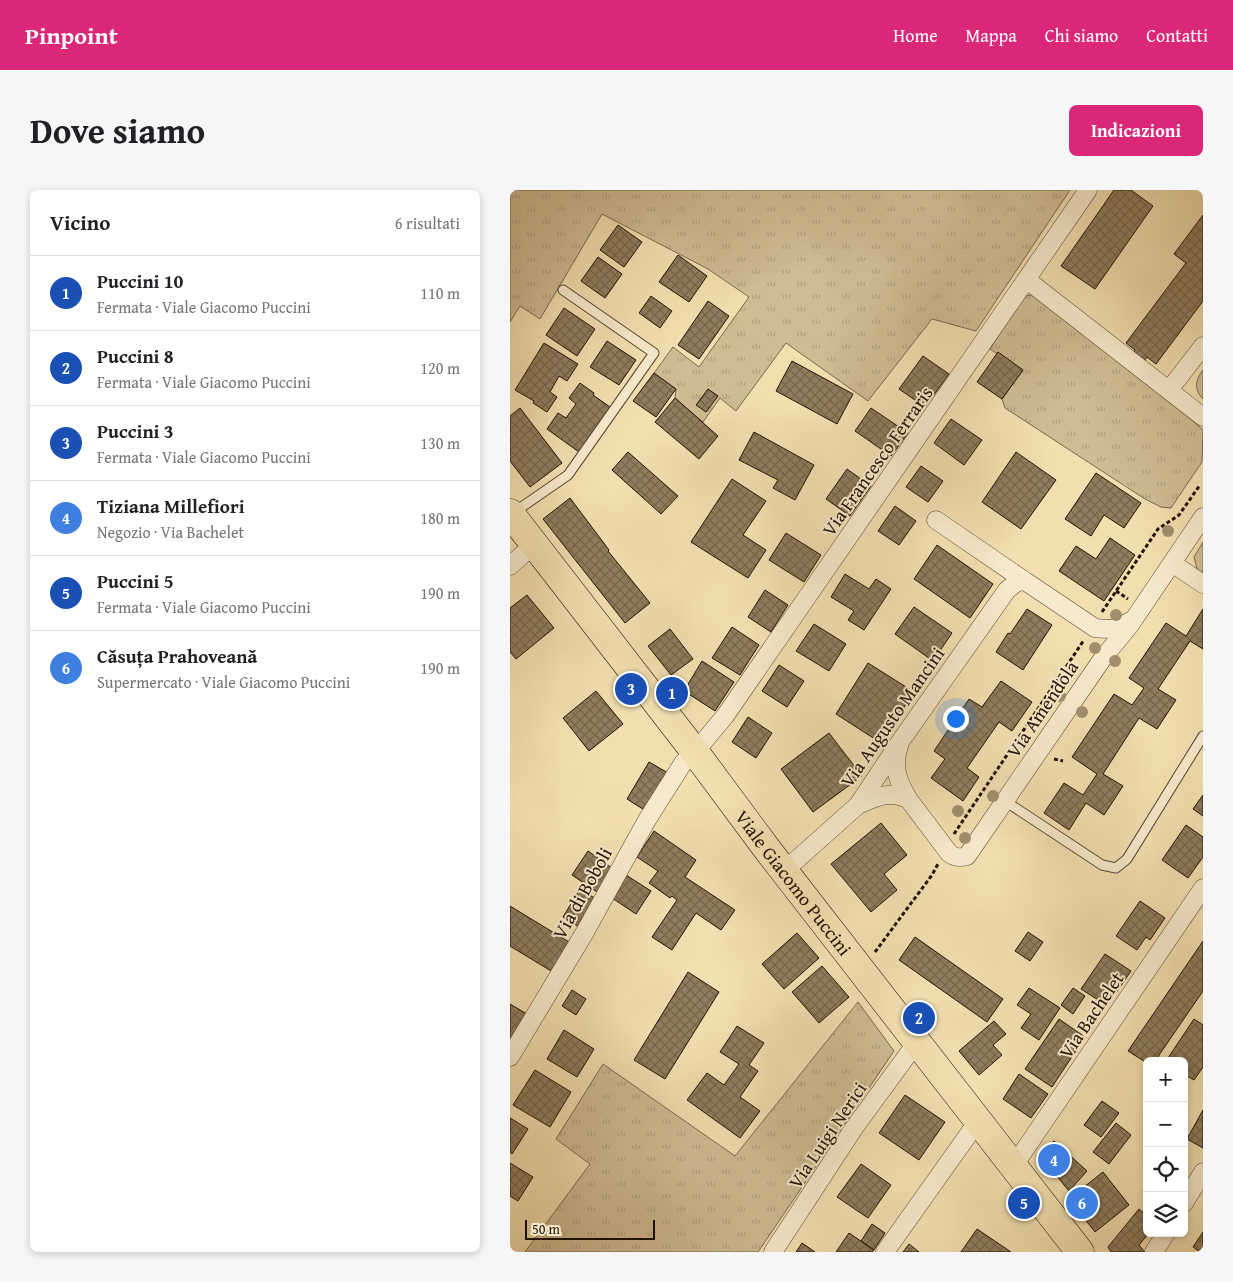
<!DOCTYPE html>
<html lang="it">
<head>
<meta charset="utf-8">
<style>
  body { margin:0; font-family:"Gentium Book Plus",serif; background:#f6f6f6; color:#202124 }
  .controls { position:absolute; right:15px; bottom:15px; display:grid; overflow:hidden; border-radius:8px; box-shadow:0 2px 8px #0003 }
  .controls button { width:45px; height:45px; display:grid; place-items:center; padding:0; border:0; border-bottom:1px solid #e0e0e0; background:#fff; color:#202124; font:25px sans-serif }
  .scale { position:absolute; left:15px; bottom:12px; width:130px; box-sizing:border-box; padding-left:5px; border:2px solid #241204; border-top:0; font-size:14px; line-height:18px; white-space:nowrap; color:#241204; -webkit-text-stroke:4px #f7eacc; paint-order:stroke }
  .you { position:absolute; left:445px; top:528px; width:18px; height:18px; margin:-12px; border:4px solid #fff; border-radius:50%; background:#1a73e8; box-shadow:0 0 0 8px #1a73e833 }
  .badge { display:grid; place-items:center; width:32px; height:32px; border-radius:50%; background:#db2777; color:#fff; font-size:16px; font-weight:700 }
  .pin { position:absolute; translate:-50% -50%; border:2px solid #fff; box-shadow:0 1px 5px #0006 }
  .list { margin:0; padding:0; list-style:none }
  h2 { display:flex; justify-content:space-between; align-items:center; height:65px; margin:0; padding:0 20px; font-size:21px }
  h2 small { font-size:16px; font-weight:400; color:#757577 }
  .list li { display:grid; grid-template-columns:32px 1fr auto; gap:15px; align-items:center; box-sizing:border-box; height:75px; padding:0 20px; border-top:1px solid #e0e0e0 }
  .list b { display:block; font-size:19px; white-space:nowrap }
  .list p { margin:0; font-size:16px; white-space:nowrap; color:#757577 }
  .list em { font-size:16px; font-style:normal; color:#757577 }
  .icon { flex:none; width:28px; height:28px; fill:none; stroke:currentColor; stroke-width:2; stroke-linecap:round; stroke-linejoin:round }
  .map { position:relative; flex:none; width:693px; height:1062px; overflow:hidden; border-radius:8px }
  header { display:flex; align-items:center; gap:30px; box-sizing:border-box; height:70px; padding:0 25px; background:#db2777; color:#fff }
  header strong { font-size:24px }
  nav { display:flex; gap:28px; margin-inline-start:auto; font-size:18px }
  .intro { display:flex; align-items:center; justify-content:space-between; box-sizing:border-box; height:120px; padding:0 30px }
  h1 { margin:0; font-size:35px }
  .button { padding:12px 22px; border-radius:8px; background:#db2777; color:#fff; font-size:18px; font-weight:700 }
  main { display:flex; gap:30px; padding:0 30px }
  aside { flex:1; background:#fff; border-radius:8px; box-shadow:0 2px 8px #0003 }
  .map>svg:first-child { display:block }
</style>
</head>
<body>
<header>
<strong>Pinpoint</strong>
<nav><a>Home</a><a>Mappa</a><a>Chi siamo</a><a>Contatti</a></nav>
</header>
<div class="intro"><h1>Dove siamo</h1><a class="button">Indicazioni</a></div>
<main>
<aside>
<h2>Vicino<small>6 risultati</small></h2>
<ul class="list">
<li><span class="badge" style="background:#1a4fb4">1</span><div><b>Puccini 10</b><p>Fermata · Viale Giacomo Puccini</p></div><em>110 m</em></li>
<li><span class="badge" style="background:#1a4fb4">2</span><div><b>Puccini 8</b><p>Fermata · Viale Giacomo Puccini</p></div><em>120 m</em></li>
<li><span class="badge" style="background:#1a4fb4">3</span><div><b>Puccini 3</b><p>Fermata · Viale Giacomo Puccini</p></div><em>130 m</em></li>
<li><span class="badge" style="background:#3f7fe0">4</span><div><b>Tiziana Millefiori</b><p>Negozio · Via Bachelet</p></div><em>180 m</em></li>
<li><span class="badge" style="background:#1a4fb4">5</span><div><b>Puccini 5</b><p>Fermata · Viale Giacomo Puccini</p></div><em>190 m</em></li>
<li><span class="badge" style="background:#3f7fe0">6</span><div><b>Căsuța Prahoveană</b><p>Supermercato · Viale Giacomo Puccini</p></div><em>190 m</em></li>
</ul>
</aside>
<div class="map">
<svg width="693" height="1062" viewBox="0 0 693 1062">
  <defs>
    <pattern id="grass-tufts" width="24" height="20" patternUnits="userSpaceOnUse" patternTransform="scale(1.25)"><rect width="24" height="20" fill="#cfbc93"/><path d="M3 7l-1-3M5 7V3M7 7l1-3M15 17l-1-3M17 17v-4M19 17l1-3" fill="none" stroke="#b2a17d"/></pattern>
    <pattern id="building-cross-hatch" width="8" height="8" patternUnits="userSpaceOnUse" patternTransform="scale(1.25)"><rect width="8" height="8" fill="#8f7d5d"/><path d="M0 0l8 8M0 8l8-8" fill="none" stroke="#75654b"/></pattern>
  </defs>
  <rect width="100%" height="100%" fill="#f2dfb0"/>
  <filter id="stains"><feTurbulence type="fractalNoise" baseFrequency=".004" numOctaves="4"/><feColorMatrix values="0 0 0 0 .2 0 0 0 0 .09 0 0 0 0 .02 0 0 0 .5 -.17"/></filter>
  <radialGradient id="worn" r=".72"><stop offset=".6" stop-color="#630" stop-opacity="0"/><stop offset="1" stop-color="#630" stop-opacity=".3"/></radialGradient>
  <!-- grass -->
  <path fill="url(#grass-tufts)" stroke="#7a674c" d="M 0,0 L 560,0 L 466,141 L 422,129 L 358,211 L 276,153 L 226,221 L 210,208 L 193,232 L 165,208 L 166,199 L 144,183 L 163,157 L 189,177 L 239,107 L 198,79 L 92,24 L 30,129 L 10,116 L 0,132 Z
    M 524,104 L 673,222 L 693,240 L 692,272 L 661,318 L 651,317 L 635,309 L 495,218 L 492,209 L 513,180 L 480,159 L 507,116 L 516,106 Z
    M 693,180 L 693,209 C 684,200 685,190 693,180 Z
    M 693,352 L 693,384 L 687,379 L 684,367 Z
    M 348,812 L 384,861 L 248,1062 L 15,1062 L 80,974 L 46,949 L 93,874 L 225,966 Z"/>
  <!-- building -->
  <path fill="url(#building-cross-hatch)" stroke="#241204" d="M 604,0 L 621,0 L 643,16 L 585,99 L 551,76 Z
    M 693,25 L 693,111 L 646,174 L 637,167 L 634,171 L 623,163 L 625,160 L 616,153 L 676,73 L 664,64 Z
    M 108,35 L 132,52 L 114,77 L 90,60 Z
    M 168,65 L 197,86 L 179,112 L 149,92 Z
    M 88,67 L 112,84 L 95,108 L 71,91 Z
    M 141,106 L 162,121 L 150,138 L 129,123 Z
    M 198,111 L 219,126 L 189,169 L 168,155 Z
    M 54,118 L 85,139 L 67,166 L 36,145 Z
    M 97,151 L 126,170 L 109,195 L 80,177 Z
    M 34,153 L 68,174 L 57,191 L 49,186 L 40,202 L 47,207 L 37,222 L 23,213 L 24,211 L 5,200 Z
    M 488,162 L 513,180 L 492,209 L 467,192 Z
    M 413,166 L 439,184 L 415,217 L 389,199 Z
    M 282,171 L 343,204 L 327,234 L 266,201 Z
    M 144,183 L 166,199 L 146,227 L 123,211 Z
    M 70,193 L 84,203 L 83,205 L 100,217 L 69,262 L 37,239 L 48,223 L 56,228 L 66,214 L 59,208 Z
    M 198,199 L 208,206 L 196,222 L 186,215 Z
    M 165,208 L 208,246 L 189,269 L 145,232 Z
    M 10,218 L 52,273 L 20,297 L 0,271 L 0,226 Z
    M 361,218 L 398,243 L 381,266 L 345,241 Z
    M 441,229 L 472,250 L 454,275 L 424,253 Z
    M 244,242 L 304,275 L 285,310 L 263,298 L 268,290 L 229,270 Z
    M 118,262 L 168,306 L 151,324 L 102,280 Z
    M 506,262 L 546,290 L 511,339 L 472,312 Z
    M 411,276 L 433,291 L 418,312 L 396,297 Z
    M 337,279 L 361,296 L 340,326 L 316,309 Z
    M 586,283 L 631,313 L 614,338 L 594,325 L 581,346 L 555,329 Z
    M 222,289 L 256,311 L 233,345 L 256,360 L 238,388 L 181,352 Z
    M 60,308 L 99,360 L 98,361 L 140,413 L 115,433 L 33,329 Z
    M 385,316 L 406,331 L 389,355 L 368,341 Z
    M 276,343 L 311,365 L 294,392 L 259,370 Z
    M 600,348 L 625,365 L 594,411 L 549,381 L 566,356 L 586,369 Z
    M 427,355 L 483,394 L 460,428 L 404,389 Z
    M 335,384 L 359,399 L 366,389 L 381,399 L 354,440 L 338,430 L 344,421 L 321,407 Z
    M 255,400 L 278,415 L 261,442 L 238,427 Z
    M 17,405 L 44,438 L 6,469 L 0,462 L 0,418 Z
    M 404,417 L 442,443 L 423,471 L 385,444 Z
    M 517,419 L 542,435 L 513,480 L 486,462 L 498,443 L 500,444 Z
    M 693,419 L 693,459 L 680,451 L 648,499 L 666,510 L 647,539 L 629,528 L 593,584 L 613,596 L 594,625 L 576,613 L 559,640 L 534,623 L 554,593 L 573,605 L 587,584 L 562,567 L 604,504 L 622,515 L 634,498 L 619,488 L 656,433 L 676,446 Z
    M 304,434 L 336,454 L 319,481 L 286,461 Z
    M 222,437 L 249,455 L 230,485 L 202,468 Z
    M 160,439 L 183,469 L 161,485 L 138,456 Z
    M 192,471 L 224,492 L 205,521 L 174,501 Z
    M 358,473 L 404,502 L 371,553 L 326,524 Z
    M 269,475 L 294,491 L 277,517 L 252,501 Z
    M 491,491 L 522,512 L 502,541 L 489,532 L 457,578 L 469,587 L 453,611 L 421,588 L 435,569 L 424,561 L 459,509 L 472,517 Z
    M 86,501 L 113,534 L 79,561 L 53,528 Z
    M 238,527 L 262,543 L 246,568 L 222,552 Z
    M 319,543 L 352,586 L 303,622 L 271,579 Z
    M 139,572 L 158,583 L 136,621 L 117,609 Z
    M 693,605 L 693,626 L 683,619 Z
    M 371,633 L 397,665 L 374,684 L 387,700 L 361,722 L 321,674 Z
    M 676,635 L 693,647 L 693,667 L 678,688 L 652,670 Z
    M 144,641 L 186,670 L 175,687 L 225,720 L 211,740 L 186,723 L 162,760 L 142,747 L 167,710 L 162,706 L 160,708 L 139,693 L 148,681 L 127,667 Z
    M 78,661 L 106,681 L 90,704 L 62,685 Z
    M 116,685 L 141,701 L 126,724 L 102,708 Z
    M 70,699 L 91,712 L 74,740 L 53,727 Z
    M 630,711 L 655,728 L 640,750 L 636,747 L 627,760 L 606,746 Z
    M 0,716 L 64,755 L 46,784 L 0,756 Z
    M 518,742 L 533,752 L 520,771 L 505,761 Z
    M 287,743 L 309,768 L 274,799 L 252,774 Z
    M 405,747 L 493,809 L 477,832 L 389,770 Z
    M 693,751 L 693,801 L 645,871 L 637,871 L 637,873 L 618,861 Z
    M 595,764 L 621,781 L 606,803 L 602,800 L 593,813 L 571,799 Z
    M 312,776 L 339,807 L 309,833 L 282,802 Z
    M 178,782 L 209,802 L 155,889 L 124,870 Z
    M 519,798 L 550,818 L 529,850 L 511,838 L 521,824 L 507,815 Z
    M 563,798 L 575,806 L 563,824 L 551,815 Z
    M 62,800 L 76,809 L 66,825 L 52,816 Z
    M 0,814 L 22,827 L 7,852 L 0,848 Z
    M 549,829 L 575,847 L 542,897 L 515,879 Z
    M 684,829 L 693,835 L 693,877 L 684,890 L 674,884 L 674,871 L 656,871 Z
    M 484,831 L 496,844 L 483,855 L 492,865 L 469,885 L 449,861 Z
    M 227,836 L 254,853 L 239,875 L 248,881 L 230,907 L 250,921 L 230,948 L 177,910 L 197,883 L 214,895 L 229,874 L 210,862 Z
    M 54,840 L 84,859 L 67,887 L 37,869 Z
    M 25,880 L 61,902 L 40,937 L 3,915 Z
    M 509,884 L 538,904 L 521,928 L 493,909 Z
    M 395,905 L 435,932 L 409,970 L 369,943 Z
    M 592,911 L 609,923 L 591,947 L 574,935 Z
    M 693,920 L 693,958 L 677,949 Z
    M 0,928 L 18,939 L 2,964 L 0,962 Z
    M 606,933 L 621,945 L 599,974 L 583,962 Z
    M 544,951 L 577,981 L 559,1001 L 531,967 Z
    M 0,973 L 23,987 L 8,1011 L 0,1006 Z
    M 351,974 L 381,995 L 358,1028 L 327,1007 Z
    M 593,982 L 619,1015 L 585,1042 L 559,1009 Z
    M 629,1019 L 637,1026 L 637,1043 L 639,1043 L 629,1055 L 635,1062 L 601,1062 L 598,1057 Z
    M 362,1034 L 375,1043 L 364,1060 L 351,1051 Z
    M 467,1039 L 501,1062 L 451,1062 Z
    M 693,1042 L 693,1062 L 690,1062 L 683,1057 Z
    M 339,1043 L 364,1060 L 362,1062 L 326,1062 Z
    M 292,1053 L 305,1062 L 286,1062 Z
    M 399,1054 L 409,1062 L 393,1062 Z"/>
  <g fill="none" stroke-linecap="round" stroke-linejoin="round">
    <defs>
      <path id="service" d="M 3,323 L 58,285 L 144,163 L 53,100
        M 495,611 L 592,675 L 606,678 L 617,669 L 693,546"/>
      <path id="minor" d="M 517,90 L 693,227
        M 659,200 L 693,156
        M 426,330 L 515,391
        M 662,373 L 693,394
        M 0,376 L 24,354
        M 389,556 C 382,577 388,592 399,610
        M 348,615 C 364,608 382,599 399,610 L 439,663 C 445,668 450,668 457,666 L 593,468 L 620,435 L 693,327
        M 274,681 L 348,615 L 392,549 L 497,400 L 507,392 L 515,391 L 585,438 C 601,440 608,439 622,430
        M 0,867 L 75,742 L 137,630 L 173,573 L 185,562 L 215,526 L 578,0
        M 503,977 L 693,698
        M 674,1013 L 693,982
        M 263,1062 L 344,938 L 407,852
        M 375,1062 L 468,931
        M 644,1062 L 656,1043"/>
      <g id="primary">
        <path id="s1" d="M 0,323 L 185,562 L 257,659 L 570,1062"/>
      </g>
    </defs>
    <!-- service casing -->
    <use href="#service" stroke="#58452f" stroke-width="11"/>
    <!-- minor casing -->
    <use href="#minor" stroke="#58452f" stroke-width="19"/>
    <!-- primary casing -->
    <use href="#primary" stroke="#241204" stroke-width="29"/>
    <!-- path -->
    <path stroke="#241204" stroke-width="3" stroke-dasharray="4 2.5" stroke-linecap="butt" d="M 606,401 L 618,409
      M 592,422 L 648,339 L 669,325 L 690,295
      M 544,569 L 553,571
      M 444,644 L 574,450
      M 365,762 L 422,685 L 428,674"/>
    <!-- service -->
    <use href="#service" stroke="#f7eacc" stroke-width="9"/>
    <!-- minor -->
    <use href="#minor" stroke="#f7eacc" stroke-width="18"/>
    <!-- primary -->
    <use href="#primary" stroke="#f2dfb0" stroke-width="28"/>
  </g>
  <!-- trees -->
  <g fill="#a28f6d">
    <circle cx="658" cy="341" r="6"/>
    <circle cx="606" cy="425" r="6"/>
    <circle cx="585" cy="458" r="6"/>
    <circle cx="605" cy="471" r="6"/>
    <circle cx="550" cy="506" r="6"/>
    <circle cx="572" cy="522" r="6"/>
    <circle cx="483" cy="606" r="6"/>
    <circle cx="448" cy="621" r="6"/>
    <circle cx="455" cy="648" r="6"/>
  </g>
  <g text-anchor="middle" stroke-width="4" stroke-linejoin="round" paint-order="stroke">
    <!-- street labels -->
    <g font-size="19" fill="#241204" stroke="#f7eacc">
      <text transform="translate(367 271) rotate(-55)" y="7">Via Francesco Ferraris</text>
      <text transform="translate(532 519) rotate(-56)" y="7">Via Amendola</text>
      <text transform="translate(382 527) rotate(-55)" y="7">Via Augusto Mancini</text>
      <text dy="7" stroke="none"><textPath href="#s1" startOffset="466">Viale Giacomo Puccini</textPath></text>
      <text transform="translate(72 703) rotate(-61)" y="7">Via di Boboli</text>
      <text transform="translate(581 825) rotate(-56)" y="7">Via Bachelet</text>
      <text transform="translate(317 945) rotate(-56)" y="7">Via Luigi Nerici</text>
    </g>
  </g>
  <rect width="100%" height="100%" filter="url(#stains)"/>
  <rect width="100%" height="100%" fill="url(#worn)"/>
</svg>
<div class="controls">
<button>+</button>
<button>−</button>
<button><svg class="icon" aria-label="locate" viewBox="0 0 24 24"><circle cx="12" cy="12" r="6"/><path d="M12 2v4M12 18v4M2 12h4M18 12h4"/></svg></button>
<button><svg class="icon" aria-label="layers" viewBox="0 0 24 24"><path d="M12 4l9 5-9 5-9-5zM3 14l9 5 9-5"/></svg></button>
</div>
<div class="scale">50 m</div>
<div class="you"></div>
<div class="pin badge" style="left:162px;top:503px;background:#1a4fb4">1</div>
<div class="pin badge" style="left:409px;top:828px;background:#1a4fb4">2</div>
<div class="pin badge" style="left:121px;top:499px;background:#1a4fb4">3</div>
<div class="pin badge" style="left:544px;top:970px;background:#3f7fe0">4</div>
<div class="pin badge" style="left:514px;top:1013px;background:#1a4fb4">5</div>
<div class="pin badge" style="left:572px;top:1013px;background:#3f7fe0">6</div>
</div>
</main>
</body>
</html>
